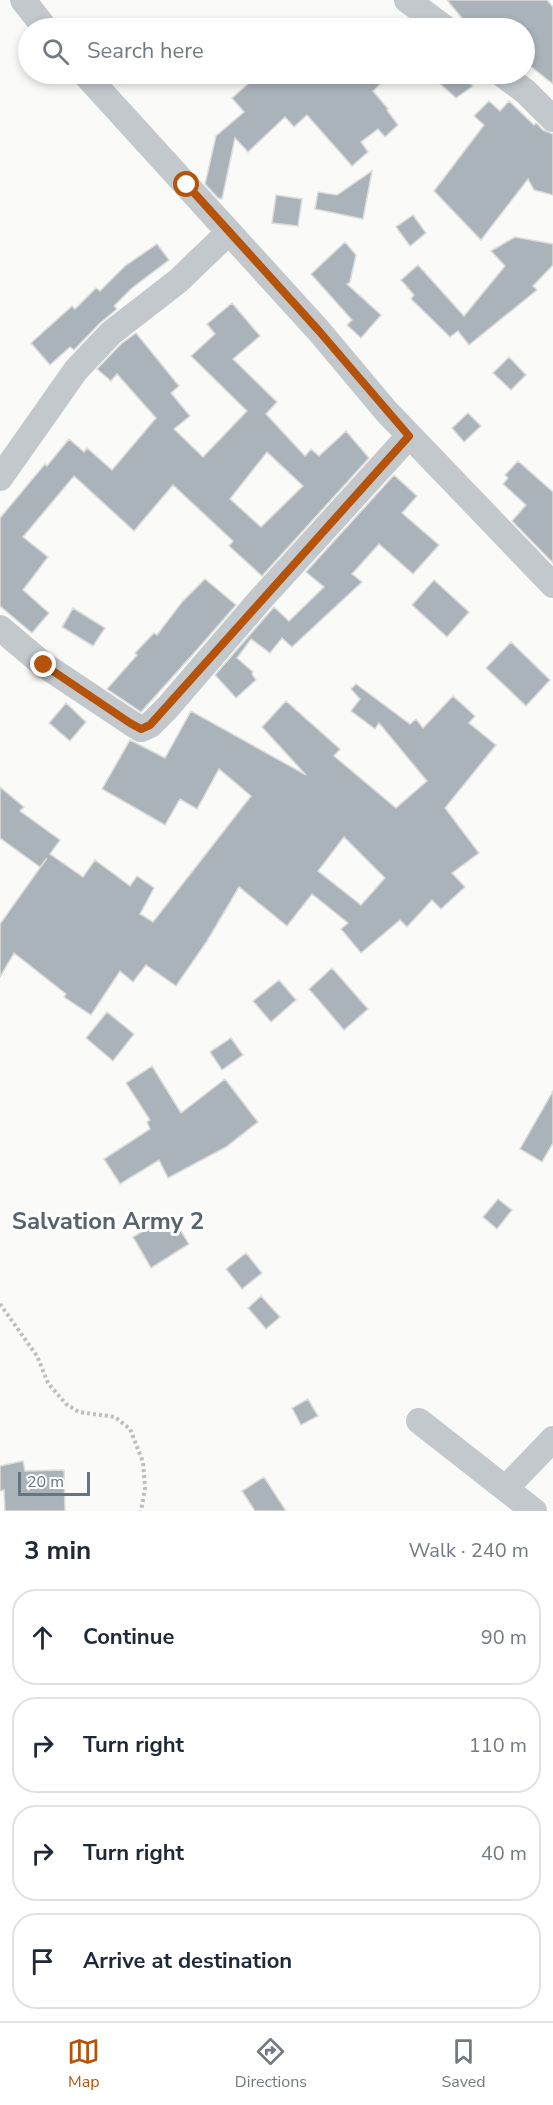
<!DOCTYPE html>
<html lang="en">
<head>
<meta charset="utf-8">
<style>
  body { margin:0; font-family:"Nunito Sans",sans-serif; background:#f2f2f3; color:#1f2937 }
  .scale { position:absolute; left:18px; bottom:15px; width:72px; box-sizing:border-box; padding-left:6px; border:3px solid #657683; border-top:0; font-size:16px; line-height:21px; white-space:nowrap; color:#657683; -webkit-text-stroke:4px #fff; paint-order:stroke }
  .stop { position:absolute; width:18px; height:18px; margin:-14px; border:4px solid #b45309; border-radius:50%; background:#fff }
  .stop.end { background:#b45309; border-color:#fff; box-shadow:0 2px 6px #0008 }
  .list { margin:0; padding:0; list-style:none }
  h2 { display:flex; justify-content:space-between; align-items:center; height:78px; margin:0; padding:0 24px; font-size:26px }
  h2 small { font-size:20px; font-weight:400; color:#747a83 }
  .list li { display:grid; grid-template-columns:39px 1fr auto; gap:18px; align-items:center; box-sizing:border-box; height:96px; margin:0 12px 12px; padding:0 12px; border:2px solid #e0e1e3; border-radius:24px }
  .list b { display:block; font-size:22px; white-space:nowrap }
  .list em { font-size:20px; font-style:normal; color:#747a83 }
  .icon { flex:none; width:33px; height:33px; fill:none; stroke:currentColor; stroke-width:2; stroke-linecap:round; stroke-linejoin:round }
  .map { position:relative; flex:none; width:553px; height:1511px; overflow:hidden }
  .search { position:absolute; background:#fff; box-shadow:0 3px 9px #0003; left:18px; right:18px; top:18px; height:66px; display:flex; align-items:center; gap:15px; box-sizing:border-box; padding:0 21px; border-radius:33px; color:#747a83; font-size:22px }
  .sheet { height:510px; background:#fff }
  nav { display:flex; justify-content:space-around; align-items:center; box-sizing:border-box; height:84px; border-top:2px solid #e0e1e3; background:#fff; font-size:16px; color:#747a83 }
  nav a { display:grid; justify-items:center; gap:3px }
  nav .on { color:#b45309 }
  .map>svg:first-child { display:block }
</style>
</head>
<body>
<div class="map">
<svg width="553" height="1511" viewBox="0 0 553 1511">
  <rect width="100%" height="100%" fill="#fafaf8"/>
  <!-- building -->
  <path fill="#aab3b9" stroke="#dcdcda" stroke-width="1.5" fill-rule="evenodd" d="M 447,0 L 547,0 L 553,7 L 553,84 L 525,62 L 525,28 L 470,28 Z
    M 259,74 L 391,74 L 373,91 L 388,109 L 387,110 L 398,125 L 385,137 L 378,129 L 361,142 L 368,152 L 352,166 L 307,115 L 294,127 L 285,117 L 248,152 L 235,138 L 222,199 L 218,198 L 205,184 L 216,136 L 244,112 L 232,98 Z
    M 429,74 L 459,74 L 473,86 L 456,98 Z
    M 489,101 L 500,111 L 509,101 L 534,125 L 536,123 L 543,130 L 553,134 L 553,195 L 534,190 L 528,179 L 481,240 L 434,191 L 484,125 L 474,116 Z
    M 372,171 L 363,219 L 315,209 L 318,192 L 337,195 Z
    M 276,195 L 302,199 L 298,226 L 272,223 Z
    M 413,215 L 426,233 L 410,246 L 396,227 Z
    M 515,237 L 553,244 L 553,265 L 533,286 L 537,290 L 469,345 L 458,331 L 450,337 L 411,299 L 414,295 L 401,280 L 418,265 L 464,316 L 505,266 L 491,251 Z
    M 345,242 L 356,255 L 350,282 L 347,284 L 381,315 L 361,338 L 347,325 L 352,320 L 311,274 Z
    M 157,244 L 169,260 L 132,288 L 114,306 L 117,309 L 100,323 L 74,350 L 70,347 L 50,365 L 31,343 L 72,306 L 75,309 L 96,288 L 100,291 L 125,266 Z
    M 232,303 L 260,336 L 233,359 L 277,402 L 266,414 L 305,456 L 311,449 L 319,456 L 346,431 L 369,458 L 262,576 L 229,546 L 233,541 L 173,485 L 134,531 L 74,476 L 23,537 L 48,557 L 23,590 L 49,613 L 32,633 L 0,606 L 0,518 L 45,464 L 47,466 L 69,439 L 84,452 L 87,448 L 112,470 L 156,418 L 117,374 L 111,381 L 97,369 L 121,344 L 136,333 L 179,386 L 171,393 L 190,416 L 174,429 L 203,457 L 247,411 L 191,356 L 215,334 L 207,324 ZM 267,452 L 303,486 L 261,527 L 230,499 Z
    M 509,357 L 526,375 L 511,390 L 493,373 Z
    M 468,413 L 481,426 L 464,442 L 452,428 Z
    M 518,461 L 553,492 L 553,563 L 512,521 L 526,505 L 503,484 L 508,478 L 505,475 Z
    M 394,475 L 417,496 L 402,513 L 439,545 L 413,574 L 379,544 L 352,574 L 362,582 L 292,647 L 282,638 L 270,653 L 251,639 L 237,658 L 253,672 L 252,674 L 256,680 L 236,698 L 215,675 L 274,607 L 289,621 L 324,587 L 306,572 Z
    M 205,579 L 236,605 L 202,644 L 141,712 L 107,689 L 137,655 L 135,653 L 154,633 L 157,635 L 182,602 Z
    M 434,580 L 469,612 L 447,637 L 412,605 Z
    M 73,608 L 105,628 L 93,646 L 62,627 Z
    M 511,642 L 550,680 L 526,706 L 486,668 Z
    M 356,684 L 410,724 L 416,719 L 423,728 L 453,696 L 475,716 L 469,723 L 496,745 L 445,808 L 479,853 L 452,873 L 465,887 L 441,909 L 432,900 L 407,927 L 400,920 L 361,953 L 341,929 L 348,923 L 312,894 L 287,926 L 239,887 L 207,941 L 176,986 L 146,965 L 133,982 L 120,971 L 91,1015 L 64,997 L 66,994 L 14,953 L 0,977 L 0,924 L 47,858 L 40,867 L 0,838 L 0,787 L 24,807 L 20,811 L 60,840 L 50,854 L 83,877 L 95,860 L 130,886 L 137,876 L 154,888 L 140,914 L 153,922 L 251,796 L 219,769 L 197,809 L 180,799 L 165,825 L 102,789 L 130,740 L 165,758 L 191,711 L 306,775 L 262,727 L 286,701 L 340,749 L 334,756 L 396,808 L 427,781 L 379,723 L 375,729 L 351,711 L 360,699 L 351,689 ZM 344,837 L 385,878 L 361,905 L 318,871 Z
    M 66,703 L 86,722 L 70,741 L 49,723 Z
    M 332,968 L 368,1009 L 344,1030 L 309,989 Z
    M 279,980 L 296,1000 L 271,1022 L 253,1001 Z
    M 107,1012 L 134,1034 L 113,1061 L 86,1038 Z
    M 231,1038 L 243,1055 L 222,1070 L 210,1052 Z
    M 152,1066 L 181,1113 L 225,1079 L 258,1122 L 226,1147 L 168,1178 L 159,1160 L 120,1184 L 104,1159 L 150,1129 L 147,1122 L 150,1120 L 126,1083 Z
    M 553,1091 L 553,1143 L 542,1162 L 520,1149 Z
    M 498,1199 L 512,1210 L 497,1229 L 483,1217 Z
    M 158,1222 L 163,1231 L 176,1223 L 189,1244 L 151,1268 L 133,1237 Z
    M 246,1253 L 262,1273 L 242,1289 L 226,1269 Z
    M 261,1296 L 280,1317 L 266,1329 L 248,1308 Z
    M 308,1399 L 318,1416 L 301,1425 L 292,1408 Z
    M 23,1461 L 25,1471 L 64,1470 L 65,1511 L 5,1511 L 4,1490 L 0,1491 L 0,1466 Z
    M 264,1477 L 286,1511 L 255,1511 L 242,1491 Z"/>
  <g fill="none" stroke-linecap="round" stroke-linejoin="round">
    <!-- path -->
    <path stroke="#bbbfc2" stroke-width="4" stroke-dasharray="3 3" stroke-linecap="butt" d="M 0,1304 L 37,1356 L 48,1383 L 66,1404 L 79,1412 L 115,1417 L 130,1429 L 143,1462 L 145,1488 L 141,1511"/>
    <!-- minor -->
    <path stroke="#c3c8cc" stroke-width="26" d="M 23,0 L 45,28
      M 407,0 L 445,28
      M 85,74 L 319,331 L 386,411 L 553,585
      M 502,74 L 526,92 L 553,119
      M 0,478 L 76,370 L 111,333 L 178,281 L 229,232
      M 0,628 L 44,665 L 131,723 L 141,729 L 150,725 L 168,707 L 260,600 L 409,436
      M 419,1421 L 534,1511
      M 506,1488 L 553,1439"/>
  </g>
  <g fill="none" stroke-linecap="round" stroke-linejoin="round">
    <!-- route -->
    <path stroke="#b45309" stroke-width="8" d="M 44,665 L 130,723 L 141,729 L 150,725 L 409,436 L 319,331 L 187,185"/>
  </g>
  <g text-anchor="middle" stroke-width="6" stroke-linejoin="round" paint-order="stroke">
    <!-- quarter labels -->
    <g font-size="24" font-weight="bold" fill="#57646e" stroke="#fff">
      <text x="108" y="1229">Salvation Army 2</text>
    </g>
  </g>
</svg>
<div class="scale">20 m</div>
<div class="stop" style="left:187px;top:185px"></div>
<div class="stop end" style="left:44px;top:665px"></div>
<div class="search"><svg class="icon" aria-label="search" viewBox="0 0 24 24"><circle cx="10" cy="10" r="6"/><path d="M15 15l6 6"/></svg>Search here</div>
</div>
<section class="sheet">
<h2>3 min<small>Walk · 240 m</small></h2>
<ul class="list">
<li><svg class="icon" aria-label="ahead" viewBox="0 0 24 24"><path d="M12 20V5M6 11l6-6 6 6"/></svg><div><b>Continue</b></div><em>90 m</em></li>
<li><svg class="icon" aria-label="right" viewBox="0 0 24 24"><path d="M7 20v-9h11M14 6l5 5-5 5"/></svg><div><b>Turn right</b></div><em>110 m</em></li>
<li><svg class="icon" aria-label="right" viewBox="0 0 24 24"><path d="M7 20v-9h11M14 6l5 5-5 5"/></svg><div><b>Turn right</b></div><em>40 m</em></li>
<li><svg class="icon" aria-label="arrive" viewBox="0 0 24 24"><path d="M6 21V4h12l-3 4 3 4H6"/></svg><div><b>Arrive at destination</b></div></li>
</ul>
</section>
<nav>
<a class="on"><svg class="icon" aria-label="map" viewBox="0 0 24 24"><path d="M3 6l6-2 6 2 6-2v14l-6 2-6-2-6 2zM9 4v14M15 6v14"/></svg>Map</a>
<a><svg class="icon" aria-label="directions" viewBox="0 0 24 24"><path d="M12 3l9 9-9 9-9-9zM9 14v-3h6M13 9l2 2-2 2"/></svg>Directions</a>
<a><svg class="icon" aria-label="saved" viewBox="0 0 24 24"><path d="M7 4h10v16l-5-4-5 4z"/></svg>Saved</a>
</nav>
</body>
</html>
